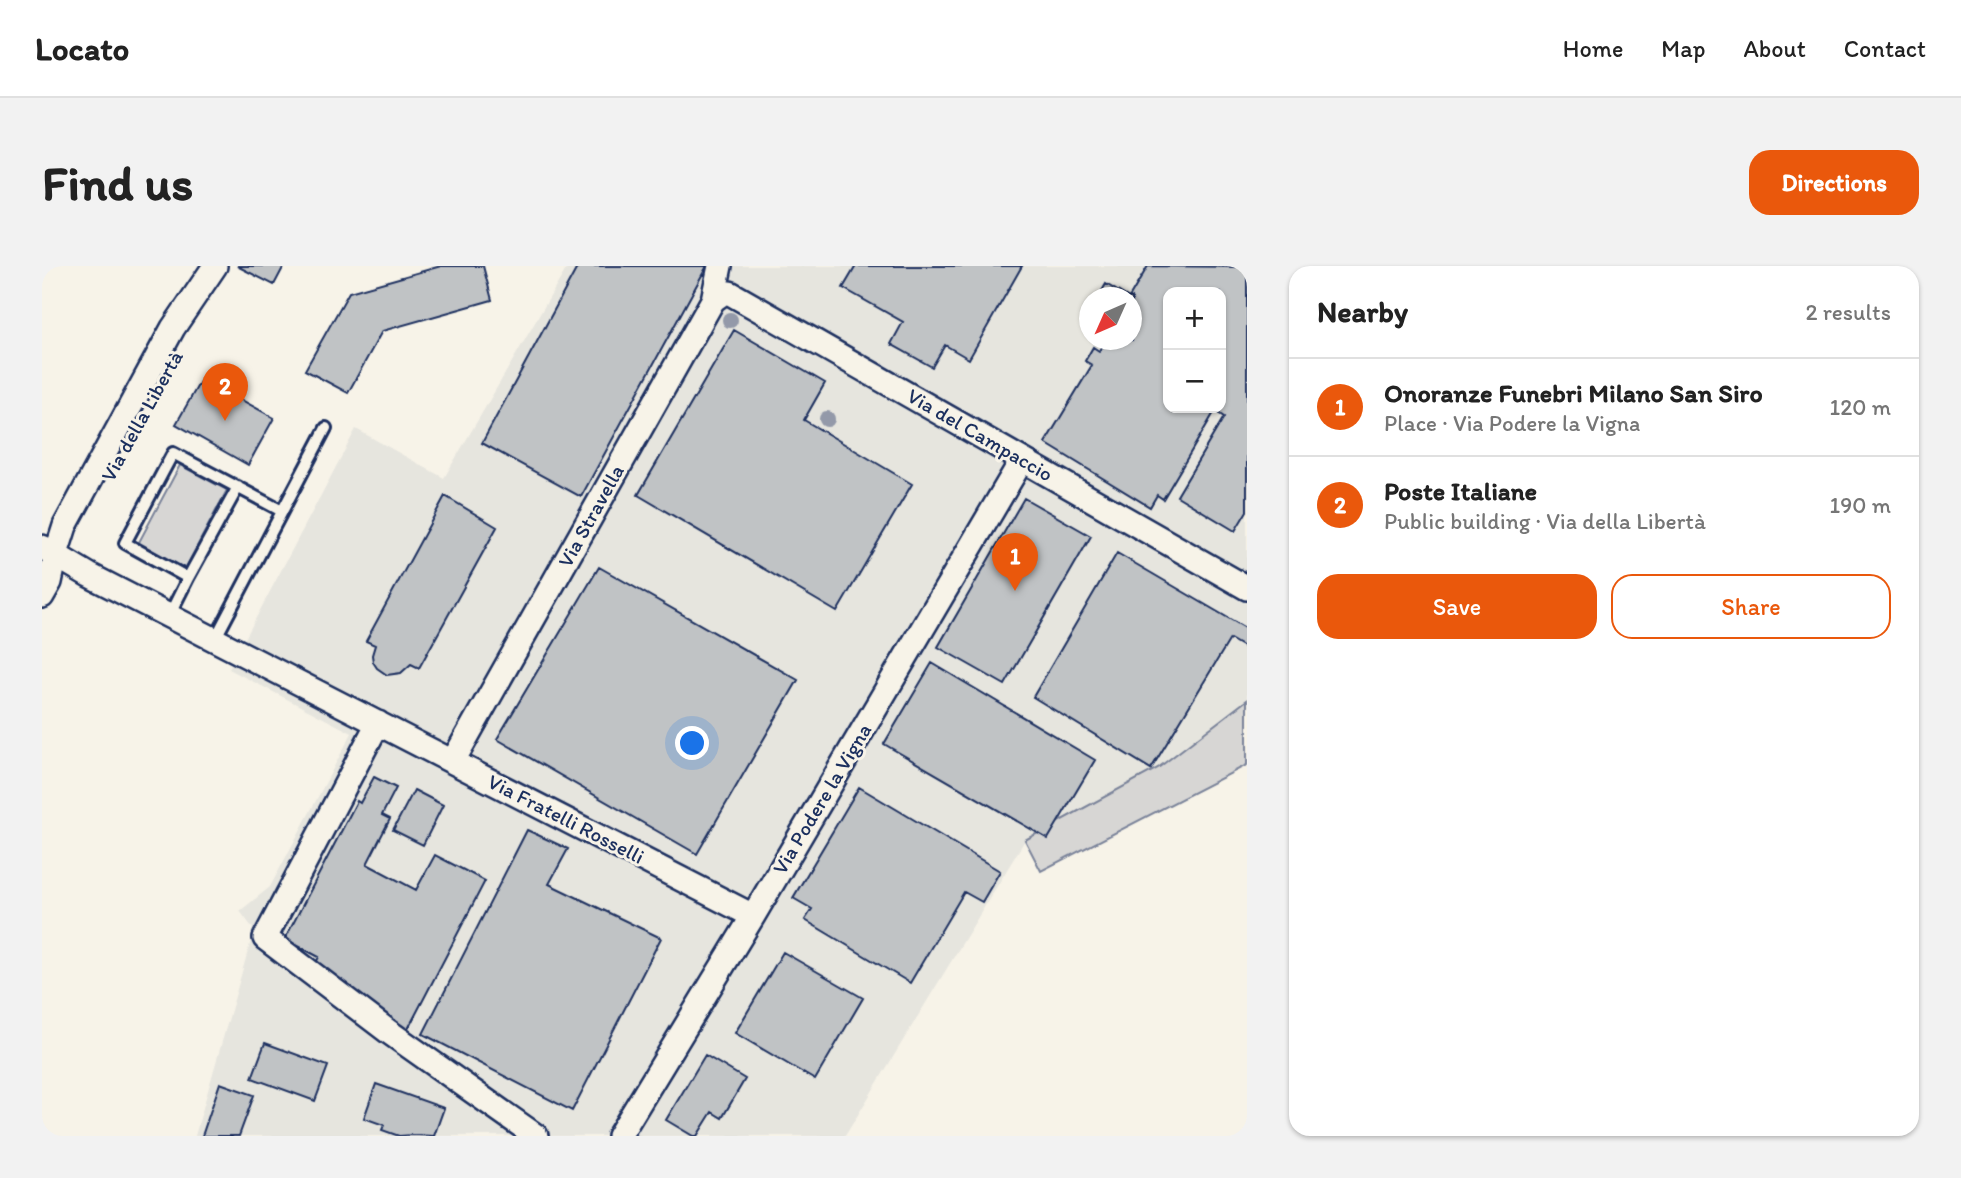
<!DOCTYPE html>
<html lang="en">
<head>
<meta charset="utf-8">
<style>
  body { margin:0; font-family:Itim,sans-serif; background:#f2f2f2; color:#222 }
  .controls { position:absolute; right:21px; top:21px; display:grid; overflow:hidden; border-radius:14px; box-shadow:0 2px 5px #0004 }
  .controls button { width:63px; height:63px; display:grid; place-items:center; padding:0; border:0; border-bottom:2px solid #e0e0e0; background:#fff; color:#222; font:35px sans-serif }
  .compass { position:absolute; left:1037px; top:21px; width:63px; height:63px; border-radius:50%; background:#fff; box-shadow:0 2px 5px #0004; rotate:225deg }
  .you { position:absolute; left:651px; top:478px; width:24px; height:24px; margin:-18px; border:5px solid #fff; border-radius:50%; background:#1a73e8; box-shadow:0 0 0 10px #1a73e833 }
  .badge { display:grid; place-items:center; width:46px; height:46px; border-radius:50%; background:#ea580c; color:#fff; font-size:23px; font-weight:700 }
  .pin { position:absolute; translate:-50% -58px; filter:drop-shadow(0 2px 4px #0008) }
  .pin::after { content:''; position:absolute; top:37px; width:24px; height:21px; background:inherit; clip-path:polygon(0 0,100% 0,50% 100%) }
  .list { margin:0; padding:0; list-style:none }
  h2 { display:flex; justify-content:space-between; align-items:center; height:91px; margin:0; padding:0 28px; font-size:30px }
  h2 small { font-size:23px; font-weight:400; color:#767676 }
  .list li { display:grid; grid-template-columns:46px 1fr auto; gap:21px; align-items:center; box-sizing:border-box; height:98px; padding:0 28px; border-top:2px solid #e0e0e0 }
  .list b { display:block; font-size:26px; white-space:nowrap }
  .list p { margin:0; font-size:23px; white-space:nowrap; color:#767676 }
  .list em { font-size:23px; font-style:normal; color:#767676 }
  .actions { display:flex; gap:14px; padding:21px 28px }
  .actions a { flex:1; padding:16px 0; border:2px solid #ea580c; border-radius:21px; text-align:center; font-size:24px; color:#ea580c }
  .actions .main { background:#ea580c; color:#fff }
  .map { position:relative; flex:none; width:1205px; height:870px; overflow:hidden; border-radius:21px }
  header { display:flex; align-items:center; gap:42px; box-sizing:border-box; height:98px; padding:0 35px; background:#fff; border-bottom:2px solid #e0e0e0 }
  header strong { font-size:33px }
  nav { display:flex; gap:38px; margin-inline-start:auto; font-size:24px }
  .intro { display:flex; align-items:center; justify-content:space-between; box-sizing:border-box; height:168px; padding:0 42px }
  h1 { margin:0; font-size:49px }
  .button { padding:18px 32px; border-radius:21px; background:#ea580c; color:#fff; font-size:24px; font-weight:700 }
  main { display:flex; gap:42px; padding:0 42px }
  aside { flex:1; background:#fff; border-radius:21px; box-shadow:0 2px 5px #0004 }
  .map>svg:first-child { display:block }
</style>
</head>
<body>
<header>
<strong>Locato</strong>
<nav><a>Home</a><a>Map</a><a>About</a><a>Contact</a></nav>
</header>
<div class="intro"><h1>Find us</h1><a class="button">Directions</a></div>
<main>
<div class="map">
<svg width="1205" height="870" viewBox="0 0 1205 870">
  <rect width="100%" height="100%" fill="#f7f3e8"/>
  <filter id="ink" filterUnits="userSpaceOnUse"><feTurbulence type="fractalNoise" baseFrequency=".0143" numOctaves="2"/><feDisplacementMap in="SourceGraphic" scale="14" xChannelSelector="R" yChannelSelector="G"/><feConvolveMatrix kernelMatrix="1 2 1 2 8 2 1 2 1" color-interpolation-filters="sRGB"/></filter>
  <g filter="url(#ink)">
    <!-- built -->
    <path fill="#e6e5de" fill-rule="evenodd" d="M 526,0 L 1205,0 L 1205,434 L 1116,502 L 983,574 L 803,870 L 153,870 L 212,664 L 198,645 L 228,621 L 310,467 L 187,403 L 314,163 L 402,212 ZM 1126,26 L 1179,26 L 1179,142 L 1126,142 ZM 1048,32 L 1090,32 L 1090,74 L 1048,74 Z"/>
    <!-- green -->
    <path fill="#d7d6d4" stroke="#798299" stroke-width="2" d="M 138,199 L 185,224 L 143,303 L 96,278 Z
      M 1205,434 L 1205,499 L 999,605 L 983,574 L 1116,502 Z"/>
    <!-- building -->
    <path fill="#c0c3c5" stroke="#1b2f5e" stroke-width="2" fill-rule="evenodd" d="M 195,0 L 242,0 L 232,19 Z
      M 399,0 L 441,0 L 450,34 L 340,65 L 306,127 L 263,104 L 307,26 Z
      M 536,0 L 665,0 L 539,231 L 440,177 Z
      M 814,0 L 980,0 L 927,93 L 903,79 L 890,101 L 849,78 L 861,56 L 801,22 Z
      M 1106,0 L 1205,1 L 1205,245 L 1193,265 L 1135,230 L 1182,151 L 1173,145 L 1121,233 L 1115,229 L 1108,241 L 1003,177 L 1050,99 L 1043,95 L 1051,81 L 1057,85 L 1065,74 L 1090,74 L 1090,32 L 1087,32 ZM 1126,26 L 1179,26 L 1179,142 L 1126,142 Z
      M 1064,18 L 1087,32 L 1056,32 Z
      M 692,64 L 783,117 L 762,154 L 870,218 L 795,346 L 596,229 Z
      M 160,112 L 232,152 L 206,199 L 134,158 Z
      M 403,230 L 455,261 L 377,402 L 369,398 L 359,407 L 345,409 L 335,402 L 331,396 L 330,389 L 333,379 L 324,375 Z
      M 982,232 L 1049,270 L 963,419 L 896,381 Z
      M 1075,287 L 1205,363 L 1205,383 L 1188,373 L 1109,503 L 991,431 Z
      M 557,301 L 756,414 L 655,588 L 455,473 Z
      M 890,397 L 1053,494 L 1006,573 L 842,478 Z
      M 332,511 L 354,522 L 340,549 L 348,553 L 325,598 L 374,624 L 393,589 L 443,615 L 365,765 L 315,739 L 319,730 L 270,704 L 277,691 L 243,673 L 315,535 L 318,537 Z
      M 817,521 L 958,605 L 940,636 L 922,626 L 868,717 L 763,654 L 770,643 L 751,632 Z
      M 372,524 L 401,539 L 381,579 L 351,564 Z
      M 485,564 L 526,583 L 507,618 L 619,672 L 530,845 L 381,768 Z
      M 741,686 L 821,732 L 773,814 L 693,767 Z
      M 223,777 L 286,800 L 273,835 L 210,812 Z
      M 663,789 L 703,813 L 680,852 L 670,846 L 655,870 L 651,870 L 624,854 Z
      M 178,817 L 212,829 L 197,870 L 160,870 Z
      M 334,818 L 402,842 L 392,870 L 371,869 L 357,870 L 340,864 L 342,859 L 322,852 Z"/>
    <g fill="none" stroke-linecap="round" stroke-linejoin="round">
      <defs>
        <path id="lane" d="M 196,221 L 146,312 L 83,277 L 131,187 L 240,245
          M 127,350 L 146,312
          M 173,373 L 284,162"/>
        <path id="street" d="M 671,34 L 681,27 L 688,27 L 1205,322
          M 0,281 L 47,309 L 711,650
          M 0,330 L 8,316 L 14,288 L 23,260 L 131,62 L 173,0
          M 336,457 L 223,672 L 347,766 L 494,870
          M 411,495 L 671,34 L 678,0
          M 577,870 L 711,650 L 980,194"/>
      </defs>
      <!-- lane casing -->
      <use href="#lane" stroke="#1b2f5e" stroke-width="16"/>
      <!-- street casing -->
      <use href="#street" stroke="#1b2f5e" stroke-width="28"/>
      <!-- lane -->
      <use href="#lane" stroke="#f7f3e8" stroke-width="10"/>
      <!-- street -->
      <use href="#street" stroke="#f7f3e8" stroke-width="23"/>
    </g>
    <!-- trees -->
    <g fill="#9399a9">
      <circle cx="688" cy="54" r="8"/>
      <circle cx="785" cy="153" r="8"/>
    </g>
  </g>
  <g text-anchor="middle" stroke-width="6" stroke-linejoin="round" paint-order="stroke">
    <!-- street labels -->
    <g font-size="21" fill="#1b2f5e" stroke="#f7f3e8">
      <text transform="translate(100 150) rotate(-61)" y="7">Via della Libertà</text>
      <text transform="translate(938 169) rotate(30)" y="7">Via del Campaccio</text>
      <text transform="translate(549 250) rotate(-61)" y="7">Via Stravella</text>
      <text transform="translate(780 533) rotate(-59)" y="7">Via Podere la Vigna</text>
      <text transform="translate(524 553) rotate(27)" y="7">Via Fratelli Rosselli</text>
    </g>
  </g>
</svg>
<div class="controls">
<button>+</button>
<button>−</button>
</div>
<svg class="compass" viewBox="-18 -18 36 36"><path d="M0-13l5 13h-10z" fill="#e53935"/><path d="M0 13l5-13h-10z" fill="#767676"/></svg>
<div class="you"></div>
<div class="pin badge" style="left:973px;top:325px">1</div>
<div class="pin badge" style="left:183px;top:155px">2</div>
</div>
<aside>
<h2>Nearby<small>2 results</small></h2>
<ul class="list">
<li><span class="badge">1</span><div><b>Onoranze Funebri Milano San Siro</b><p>Place · Via Podere la Vigna</p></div><em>120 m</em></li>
<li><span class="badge">2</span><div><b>Poste Italiane</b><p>Public building · Via della Libertà</p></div><em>190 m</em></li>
</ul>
<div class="actions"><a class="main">Save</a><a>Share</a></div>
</aside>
</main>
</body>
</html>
